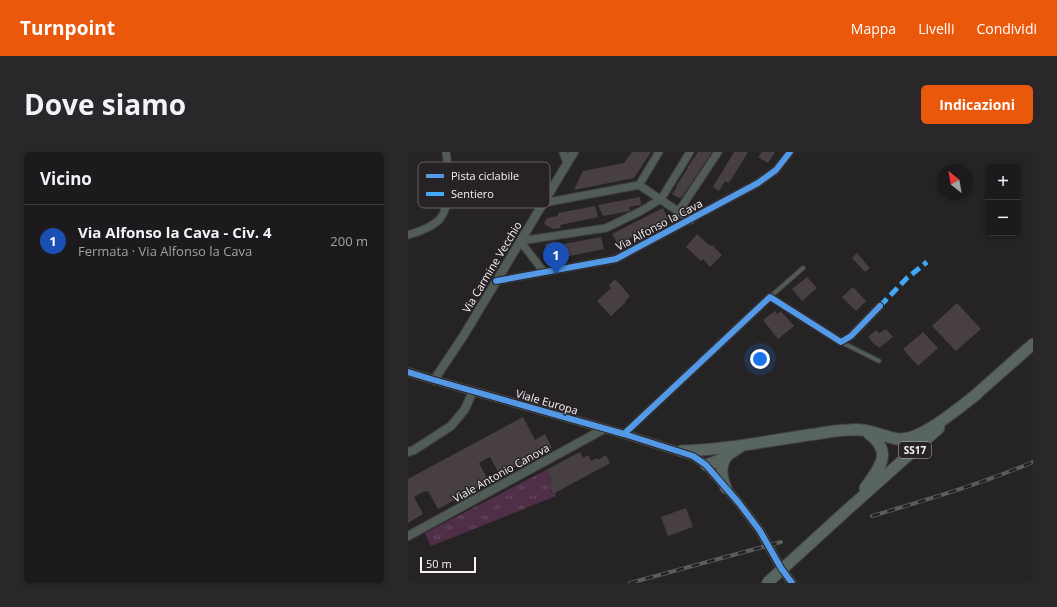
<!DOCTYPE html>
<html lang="it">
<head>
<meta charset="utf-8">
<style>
  body { margin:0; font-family:"Open Sans",sans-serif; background:#292729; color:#f1f3f6 }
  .controls { position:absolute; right:12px; top:12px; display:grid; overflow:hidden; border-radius:6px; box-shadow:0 2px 6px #0003 }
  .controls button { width:36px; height:36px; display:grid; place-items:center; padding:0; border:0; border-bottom:1px solid #3a383b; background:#1c1a1c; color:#f1f3f6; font:20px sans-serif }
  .compass { position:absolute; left:529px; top:12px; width:36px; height:36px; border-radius:50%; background:#1c1a1c; box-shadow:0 2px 6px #0003; rotate:329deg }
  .scale { position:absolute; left:12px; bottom:10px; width:56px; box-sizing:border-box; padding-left:4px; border:2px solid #f7f3f5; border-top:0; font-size:11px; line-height:14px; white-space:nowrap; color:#f7f3f5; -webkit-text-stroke:3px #272226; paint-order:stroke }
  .you { position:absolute; left:352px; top:207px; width:14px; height:14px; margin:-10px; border:3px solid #fff; border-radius:50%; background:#1a73e8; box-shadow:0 0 0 6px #1a73e833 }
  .badge { display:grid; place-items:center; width:26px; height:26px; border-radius:50%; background:#ea580c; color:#fff; font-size:13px; font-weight:700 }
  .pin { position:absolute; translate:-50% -33px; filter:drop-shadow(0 1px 2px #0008) }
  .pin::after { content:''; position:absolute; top:21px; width:14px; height:12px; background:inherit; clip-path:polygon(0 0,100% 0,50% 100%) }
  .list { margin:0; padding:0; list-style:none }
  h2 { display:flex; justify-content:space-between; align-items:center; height:52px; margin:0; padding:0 16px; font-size:17px }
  h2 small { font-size:13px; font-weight:400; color:#a0a1a3 }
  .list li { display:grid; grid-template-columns:26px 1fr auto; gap:12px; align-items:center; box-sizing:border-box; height:72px; padding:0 16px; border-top:1px solid #3a383b }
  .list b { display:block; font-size:15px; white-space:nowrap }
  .list p { margin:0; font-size:13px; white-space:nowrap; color:#a0a1a3 }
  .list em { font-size:13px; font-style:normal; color:#a0a1a3 }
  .map { position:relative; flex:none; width:625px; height:431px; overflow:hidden; border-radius:6px }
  header { display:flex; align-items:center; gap:24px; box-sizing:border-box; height:56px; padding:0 20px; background:#ea580c; color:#fff }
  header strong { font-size:19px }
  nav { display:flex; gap:22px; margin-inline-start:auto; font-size:14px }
  .intro { display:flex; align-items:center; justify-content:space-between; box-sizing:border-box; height:96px; padding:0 24px }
  h1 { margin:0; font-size:28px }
  .button { padding:10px 18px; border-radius:6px; background:#ea580c; color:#fff; font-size:14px; font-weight:700 }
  main { display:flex; gap:24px; padding:0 24px }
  aside { flex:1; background:#1c1a1c; border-radius:6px; box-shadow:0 2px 6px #0003 }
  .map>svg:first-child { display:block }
</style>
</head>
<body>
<header>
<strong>Turnpoint</strong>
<nav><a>Mappa</a><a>Livelli</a><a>Condividi</a></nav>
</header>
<div class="intro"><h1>Dove siamo</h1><a class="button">Indicazioni</a></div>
<main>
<aside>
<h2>Vicino<small></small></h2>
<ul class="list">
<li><span class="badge" style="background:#1a4fb4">1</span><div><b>Via Alfonso la Cava - Civ. 4</b><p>Fermata · Via Alfonso la Cava</p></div><em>200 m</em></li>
</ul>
</aside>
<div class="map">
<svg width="625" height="431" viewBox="0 0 625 431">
  <defs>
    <pattern id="grass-tufts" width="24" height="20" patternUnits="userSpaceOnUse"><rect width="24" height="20" fill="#4f2f47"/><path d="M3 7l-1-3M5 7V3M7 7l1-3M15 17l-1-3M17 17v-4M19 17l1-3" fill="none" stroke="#694e62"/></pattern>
  </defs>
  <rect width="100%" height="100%" fill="#262325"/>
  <!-- grass -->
  <path fill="url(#grass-tufts)" d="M 138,318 L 145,330 L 140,333 L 144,342 L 147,341 L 148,344 L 23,394 L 17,381 Z"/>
  <!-- building -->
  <path fill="#483f45" d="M 224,0 L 243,0 L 226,26 L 166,38 L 175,19 L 216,11 Z
    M 290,0 L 304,0 L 274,45 L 271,46 L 264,42 L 269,35 L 268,34 L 280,16 L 279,16 Z
    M 326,0 L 340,0 L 321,31 L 317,29 L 311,39 L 305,35 Z
    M 354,0 L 367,0 L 360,11 L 350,5 Z
    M 232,45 L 233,53 L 221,55 L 222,59 L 195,64 L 190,53 Z
    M 187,54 L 190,65 L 152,73 L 153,76 L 145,77 L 136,72 L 139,66 L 150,64 L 150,61 Z
    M 255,56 L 260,67 L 210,92 L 204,82 Z
    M 289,82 L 302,94 L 304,93 L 314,103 L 302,115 L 295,107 L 293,109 L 278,95 Z
    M 193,85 L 196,97 L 147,107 L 146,102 L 139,104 L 137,92 L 145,90 L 145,94 Z
    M 449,101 L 462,116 L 457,120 L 444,106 Z
    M 399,125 L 409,136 L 394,149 L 384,137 Z
    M 207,127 L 222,144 L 217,149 L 218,150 L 203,164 L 189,149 L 203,136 L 201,133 Z
    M 445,135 L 458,149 L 448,159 L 434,145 Z
    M 549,151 L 573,177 L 548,199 L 524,174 Z
    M 367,159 L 369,162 L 373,159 L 386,174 L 370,187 L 355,168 Z
    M 478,177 L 485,185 L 471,196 L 469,193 L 468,194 L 460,185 L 468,178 L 471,181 Z
    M 515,180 L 530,196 L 510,214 L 495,197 Z
    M 115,265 L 127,288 L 137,282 L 144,296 L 92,323 L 82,305 L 71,311 L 81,330 L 30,357 L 20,339 L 17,340 L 17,339 L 6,345 L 15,362 L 0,371 L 0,327 Z
    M 172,300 L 175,306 L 180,303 L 183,309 L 189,306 L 190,308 L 198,303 L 202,311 L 145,342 L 140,333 L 145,330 L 138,318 Z
    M 278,356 L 285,375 L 260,384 L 253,365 Z"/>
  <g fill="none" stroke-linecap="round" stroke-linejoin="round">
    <defs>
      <path id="service" d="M 362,145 L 395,116
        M 433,190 L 471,209"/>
      <path id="minor" d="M 155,0 L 159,11
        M 231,33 L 283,68
        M 231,33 L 251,0
        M 135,51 L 231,33
        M 271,59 L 310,0
        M 0,83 C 10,80 24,75 31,68 C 45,52 41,19 38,0
        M 136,120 L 112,89 L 198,76 L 233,59 L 253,47 L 282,0
        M 88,129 L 208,107 L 350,31 L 368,18 L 382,0
        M 216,282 L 362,145 L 433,190 L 443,184 L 472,154"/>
      <path id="tertiary" d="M 0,220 L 26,228 L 216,282 L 285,304 L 298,313 L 331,351 L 352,379 L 373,416 L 384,431
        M 26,228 L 56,183 L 166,0
        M 0,300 L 6,298 L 43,274 L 57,257 L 65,239
        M 0,384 L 196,277"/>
      <path id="primary" d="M 564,246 L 625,192
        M 273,299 C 318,298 363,288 408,282 C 419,280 430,278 441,278 C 450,277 459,278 468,281 C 479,284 488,289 500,286 C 520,282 552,255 569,242
        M 298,313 L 312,308 L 332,295
        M 318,336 C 313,325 311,313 320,303
        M 457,336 C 472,315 486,300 460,281
        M 439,358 L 531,276"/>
    </defs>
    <!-- service casing -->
    <use href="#service" stroke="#424142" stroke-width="5.5"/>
    <!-- minor casing -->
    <use href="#minor" stroke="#424142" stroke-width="9"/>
    <!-- tertiary casing -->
    <use href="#tertiary" stroke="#424142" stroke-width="10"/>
    <!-- primary casing -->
    <use href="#primary" stroke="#424142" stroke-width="13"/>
    <!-- service -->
    <use href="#service" stroke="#505c55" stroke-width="3.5"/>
    <!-- minor -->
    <use href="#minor" stroke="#505c55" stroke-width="7"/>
    <!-- tertiary -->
    <use href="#tertiary" stroke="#505c55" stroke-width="8"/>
    <!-- primary -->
    <use href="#primary" stroke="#59665f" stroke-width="11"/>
    <defs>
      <path id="rail" d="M 464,364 C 518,348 573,332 625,310
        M 222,431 L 373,390"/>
    </defs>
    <!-- rail casing -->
    <use href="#rail" stroke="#595e5b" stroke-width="4"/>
    <!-- rail -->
    <use href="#rail" stroke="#272226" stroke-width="2.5" stroke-dasharray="8" stroke-linecap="butt"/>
    <defs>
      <path id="primary-bridge" d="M 359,431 L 439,358"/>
    </defs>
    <!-- primary-bridge casing -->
    <use href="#primary-bridge" stroke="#424142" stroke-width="13" stroke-linecap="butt"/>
    <!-- primary-bridge -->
    <use href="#primary-bridge" stroke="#59665f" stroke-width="11"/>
    <!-- quiet -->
    <path stroke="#3fa9f5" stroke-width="5" stroke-dasharray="10 5" stroke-linecap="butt" d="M 472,154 L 499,126 L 519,110"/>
    <defs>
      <path id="cycleway" d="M 88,129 L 208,107 L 350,31 L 368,18 L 382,0
        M 0,220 L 26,228 L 216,282 L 285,304 L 298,313 L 331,351 L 352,379 L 373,416 L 384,431
        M 216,282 L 362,145 L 433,190 L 443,184 L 472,154"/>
    </defs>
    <!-- cycleway casing -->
    <use href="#cycleway" stroke="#272226" stroke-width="8"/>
    <!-- cycleway -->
    <use href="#cycleway" stroke="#5399e6" stroke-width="6"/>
  </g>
  <g text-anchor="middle" stroke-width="3" stroke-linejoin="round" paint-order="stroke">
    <!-- shield labels -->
    <rect fill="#272226" stroke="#b9b4b7" stroke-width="1" x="491" y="290" width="32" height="16" rx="3"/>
    <g font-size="10" font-weight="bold" fill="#f7f3f5">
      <text x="507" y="302">SS17</text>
    </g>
    <!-- street labels -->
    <g font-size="11" fill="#f7f3f5" stroke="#272226">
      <text transform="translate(251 73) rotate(-28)" y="4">Via Alfonso la Cava</text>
      <text transform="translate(84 115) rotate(-59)" y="4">Via Carmine Vecchio</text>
      <text transform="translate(139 250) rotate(16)" y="4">Viale Europa</text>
      <text transform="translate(93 321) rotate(-29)" y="4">Viale Antonio Canova</text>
    </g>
  </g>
  <!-- legend -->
  <rect x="10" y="10" width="132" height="46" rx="6" fill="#272226" stroke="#656164" stroke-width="1"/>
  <rect x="18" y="22" width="18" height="4" fill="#5399e6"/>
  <rect x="18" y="40" width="18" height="4" fill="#3fa9f5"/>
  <g font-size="11" fill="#f7f3f5">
    <text x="43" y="28">Pista ciclabile</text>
    <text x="43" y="46">Sentiero</text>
  </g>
</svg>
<div class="controls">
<button>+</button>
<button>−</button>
</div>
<svg class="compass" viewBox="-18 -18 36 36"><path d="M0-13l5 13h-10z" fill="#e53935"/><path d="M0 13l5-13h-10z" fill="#a0a1a3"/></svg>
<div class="scale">50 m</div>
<div class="you"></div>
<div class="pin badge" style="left:148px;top:123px;background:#1a4fb4">1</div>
</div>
</main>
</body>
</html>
